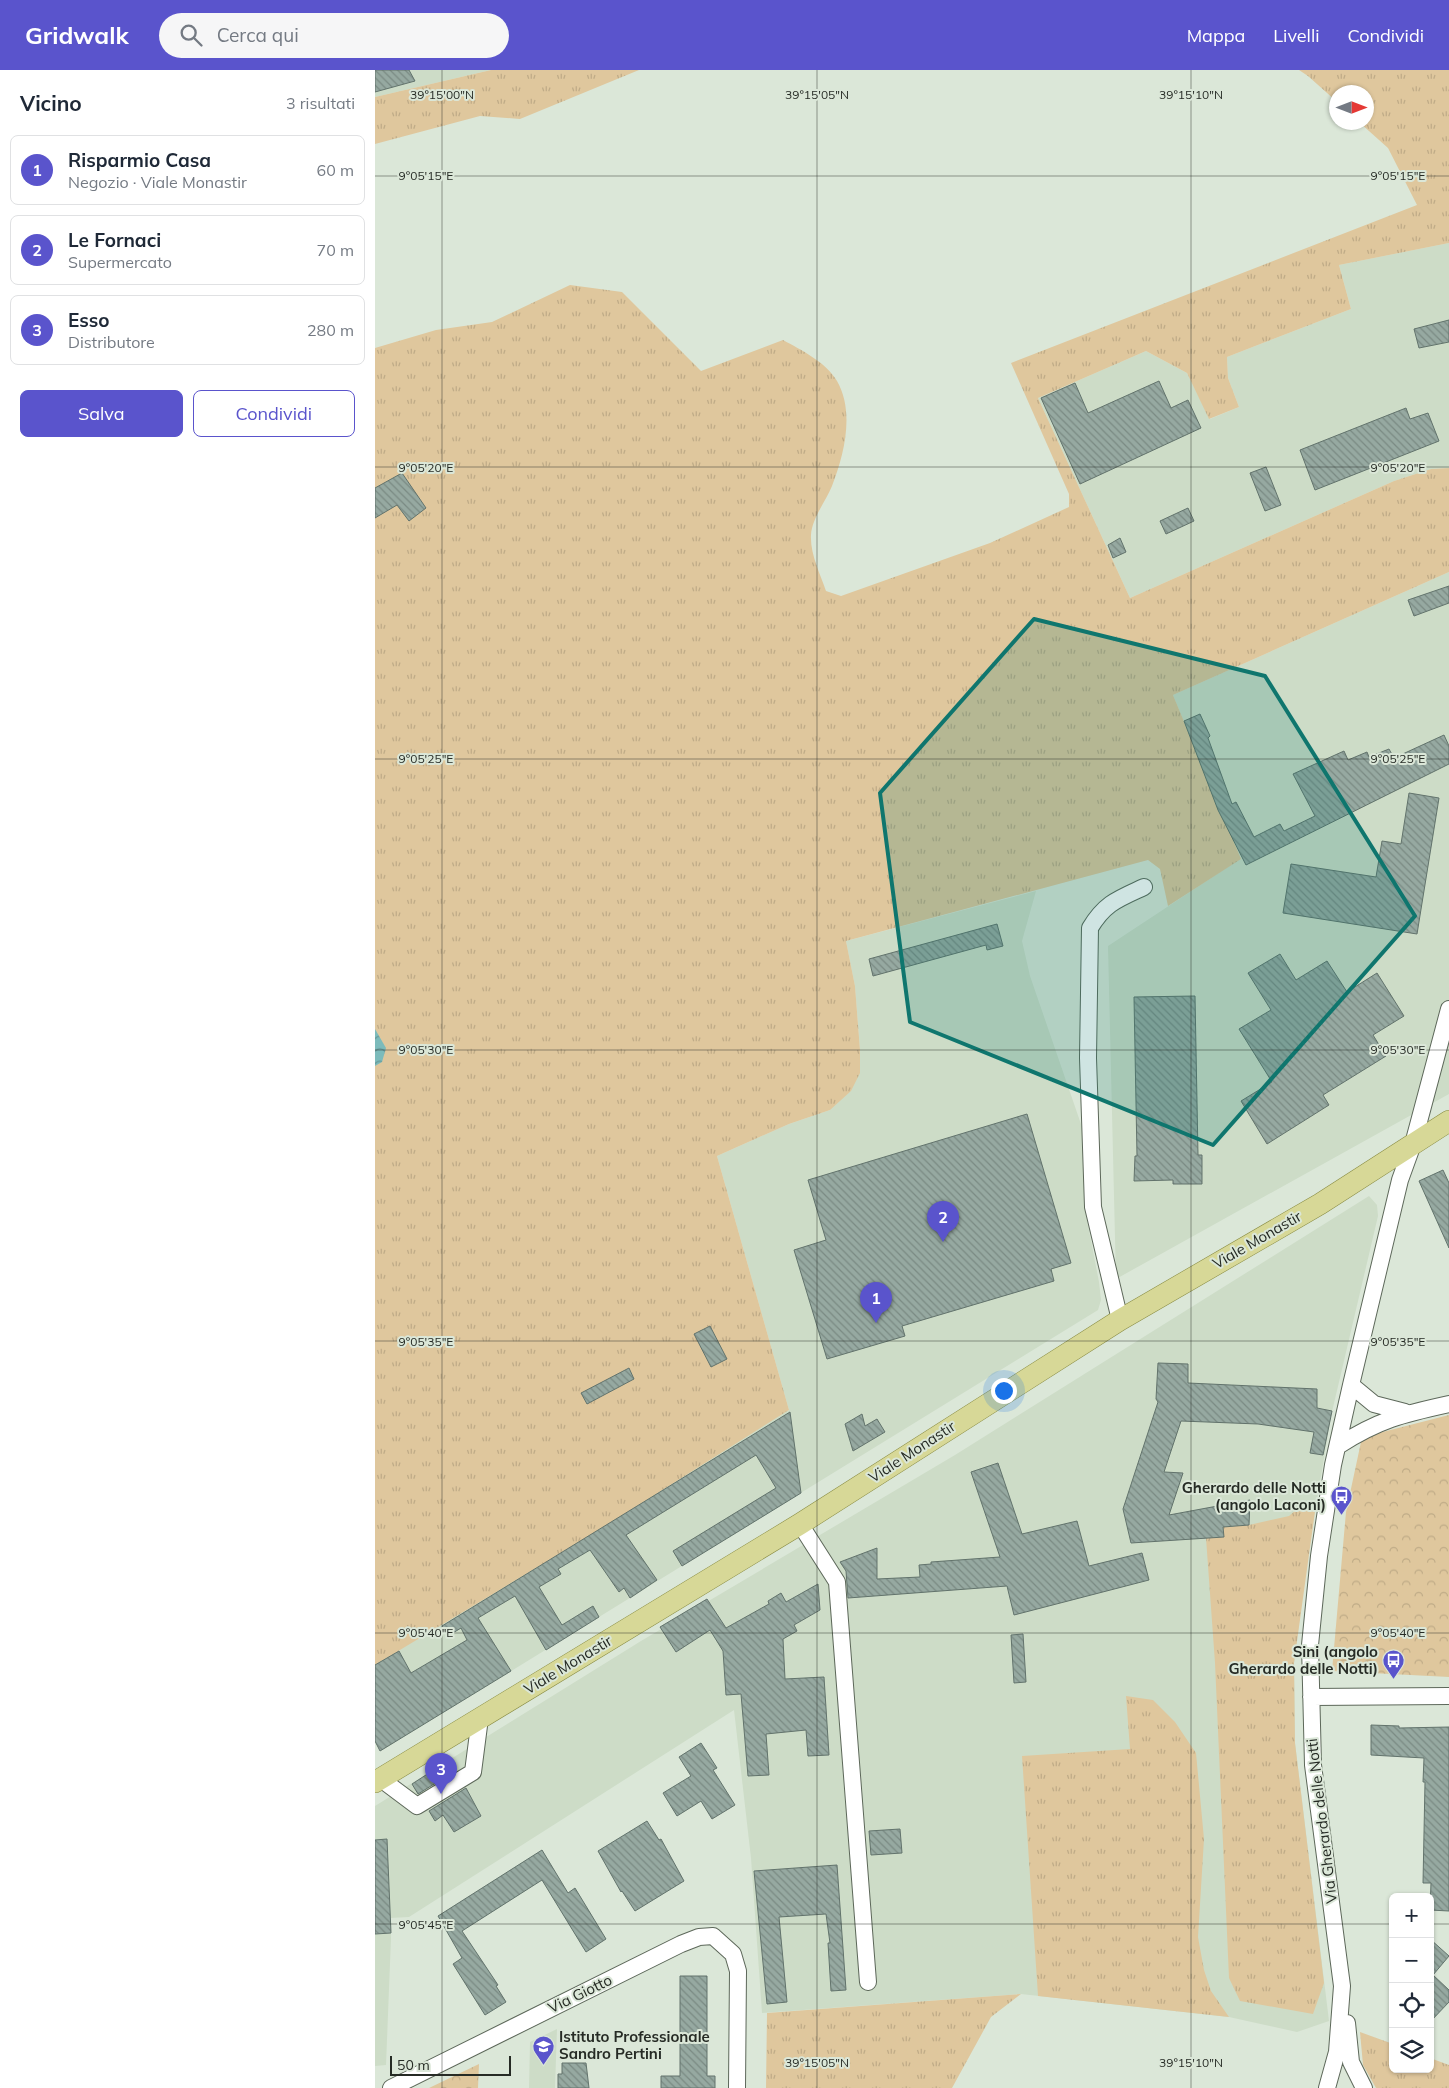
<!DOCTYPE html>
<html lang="it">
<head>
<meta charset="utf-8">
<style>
  body { margin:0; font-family:Mulish,sans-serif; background:#f6f6f7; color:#1f2937 }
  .controls { position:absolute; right:15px; bottom:15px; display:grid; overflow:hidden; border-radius:8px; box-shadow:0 1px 4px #0004 }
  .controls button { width:45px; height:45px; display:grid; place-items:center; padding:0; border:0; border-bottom:1px solid #e0e1e3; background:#fff; color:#1f2937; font:25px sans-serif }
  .compass { position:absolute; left:954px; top:15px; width:45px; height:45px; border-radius:50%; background:#fff; box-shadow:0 1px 4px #0004; rotate:90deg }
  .scale { position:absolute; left:15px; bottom:12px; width:121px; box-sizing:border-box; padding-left:5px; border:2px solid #262b25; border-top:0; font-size:14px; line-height:18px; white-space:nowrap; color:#262b25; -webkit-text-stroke:4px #dbe7d8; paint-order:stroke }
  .you { position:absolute; left:628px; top:1320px; width:18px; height:18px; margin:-12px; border:4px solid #fff; border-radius:50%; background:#1a73e8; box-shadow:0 0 0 8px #1a73e833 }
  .badge { display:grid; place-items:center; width:32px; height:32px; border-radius:50%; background:#5a54cc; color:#fff; font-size:16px; font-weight:700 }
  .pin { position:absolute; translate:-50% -41px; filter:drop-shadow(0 1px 2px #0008) }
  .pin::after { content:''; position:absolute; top:26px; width:18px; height:15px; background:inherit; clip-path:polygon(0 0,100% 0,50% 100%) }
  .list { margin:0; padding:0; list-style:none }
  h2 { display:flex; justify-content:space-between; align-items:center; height:65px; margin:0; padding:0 20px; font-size:21px }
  h2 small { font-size:16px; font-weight:400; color:#747a83 }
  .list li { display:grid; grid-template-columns:32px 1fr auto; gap:15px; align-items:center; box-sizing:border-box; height:70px; margin:0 10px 10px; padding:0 10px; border:1px solid #e0e1e3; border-radius:8px }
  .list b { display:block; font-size:19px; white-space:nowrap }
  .list p { margin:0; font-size:16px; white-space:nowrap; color:#747a83 }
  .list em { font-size:16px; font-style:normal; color:#747a83 }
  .actions { display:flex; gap:10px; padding:15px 20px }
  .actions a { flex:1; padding:11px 0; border:1px solid #5a54cc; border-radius:8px; text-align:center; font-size:18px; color:#5a54cc }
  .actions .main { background:#5a54cc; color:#fff }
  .icon { flex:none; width:28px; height:28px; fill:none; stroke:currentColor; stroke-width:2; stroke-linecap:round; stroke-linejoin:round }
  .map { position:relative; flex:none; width:1074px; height:2018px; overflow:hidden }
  header { display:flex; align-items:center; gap:30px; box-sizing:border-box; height:70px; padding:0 25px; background:#5a54cc; color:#fff }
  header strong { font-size:24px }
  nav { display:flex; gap:28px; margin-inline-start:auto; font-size:18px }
  .search { width:350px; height:45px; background:#f6f6f7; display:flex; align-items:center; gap:12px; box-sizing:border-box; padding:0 18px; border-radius:28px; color:#747a83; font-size:19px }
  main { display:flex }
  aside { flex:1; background:#fff }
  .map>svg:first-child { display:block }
</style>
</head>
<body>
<header>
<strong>Gridwalk</strong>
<div class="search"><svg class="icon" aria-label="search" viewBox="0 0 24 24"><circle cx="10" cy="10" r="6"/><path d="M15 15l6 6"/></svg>Cerca qui</div>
<nav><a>Mappa</a><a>Livelli</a><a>Condividi</a></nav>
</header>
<main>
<aside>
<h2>Vicino<small>3 risultati</small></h2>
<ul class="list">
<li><span class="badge">1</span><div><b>Risparmio Casa</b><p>Negozio · Viale Monastir</p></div><em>60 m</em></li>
<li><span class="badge">2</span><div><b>Le Fornaci</b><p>Supermercato</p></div><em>70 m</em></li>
<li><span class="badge">3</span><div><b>Esso</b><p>Distributore</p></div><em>280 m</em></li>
</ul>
<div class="actions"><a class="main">Salva</a><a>Condividi</a></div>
</aside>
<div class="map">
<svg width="1074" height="2018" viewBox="0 0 1074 2018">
  <defs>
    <pattern id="grass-tufts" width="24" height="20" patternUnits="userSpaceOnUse" patternTransform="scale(1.25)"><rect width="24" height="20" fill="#dfc79d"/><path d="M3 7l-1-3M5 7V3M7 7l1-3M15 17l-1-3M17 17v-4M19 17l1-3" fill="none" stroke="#bfab87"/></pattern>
    <pattern id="forest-crowns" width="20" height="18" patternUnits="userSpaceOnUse" patternTransform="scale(1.25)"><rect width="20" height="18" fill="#dfc79d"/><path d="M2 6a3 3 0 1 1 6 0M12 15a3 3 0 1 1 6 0" fill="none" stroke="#bfab87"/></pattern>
    <pattern id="water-waves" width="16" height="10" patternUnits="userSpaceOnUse" patternTransform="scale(1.25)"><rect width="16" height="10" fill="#7cbbbb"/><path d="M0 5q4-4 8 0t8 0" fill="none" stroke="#659898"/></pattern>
    <pattern id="building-back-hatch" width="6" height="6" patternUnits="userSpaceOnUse" patternTransform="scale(1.25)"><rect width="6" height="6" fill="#96a9a1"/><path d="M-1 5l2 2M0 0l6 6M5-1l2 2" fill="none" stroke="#7a8a83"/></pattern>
  </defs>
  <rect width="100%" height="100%" fill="#dbe7d8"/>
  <!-- built -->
  <path fill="#cddcc7" d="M 0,0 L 116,0 L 0,27 Z
    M 1074,173 L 1074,398 L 1056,399 L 1019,411 L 755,528 L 663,328 L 771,281 L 812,303 L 835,349 L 864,337 L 853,308 L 852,287 L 976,239 L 964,195 Z
    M 1074,502 L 1074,1024 L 741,1209 L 733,876 L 865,789 L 798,625 Z
    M 661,821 L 647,871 L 655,906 L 707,1057 L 710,1140 L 724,1212 L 726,1230 L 723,1240 L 6,1681 L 0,1673 L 0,1592 L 414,1340 L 342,1086 L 414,1054 L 455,1040 L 485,980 L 480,916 L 471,871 Z
    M 994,1126 L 1002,1135 L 1003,1146 L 956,1346 L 932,1490 L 919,1593 L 920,1673 L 954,1951 L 922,1962 L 854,1947 L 646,1924 L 387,1943 L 376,1788 L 359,1640 L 34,1847 L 15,1848 L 16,1868 L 11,1995 L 0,1996 L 0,1736 L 266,1571 L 580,1385 Z
    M 182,1959 L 180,2018 L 154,2018 L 155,1972 Z"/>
  <!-- grass -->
  <path fill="url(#grass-tufts)" d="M 116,0 L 264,0 L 145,49 L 105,46 L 0,74 L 0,27 Z
    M 924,0 L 1074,0 L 1074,173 L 964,195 L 976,239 L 852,287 L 853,308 L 864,337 L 834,349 L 812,303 L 771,281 L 663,328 L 755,528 L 1019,411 L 1056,399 L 1074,398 L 1074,502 L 798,625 L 866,789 L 793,836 L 785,799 L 773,790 L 471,871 L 480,916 L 485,980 L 485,1003 L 476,1021 L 455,1040 L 414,1054 L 342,1086 L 414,1340 L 229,1457 L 0,1595 L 0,278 L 61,260 L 117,252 L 195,215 L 247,222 L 326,301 L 408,270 C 426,280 451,292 462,311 C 480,342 469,385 457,416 C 451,431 437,448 436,465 C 435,484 445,503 451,521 L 466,526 L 615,473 L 694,437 L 694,424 L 636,293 L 1042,135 L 1013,78 L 985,53 L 992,52 L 992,22 L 962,22 L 961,31 L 933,6 Z
    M 929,1433 L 941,1434 L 919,1593 L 920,1673 L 949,1913 L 938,1944 L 865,1931 L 854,1908 L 840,1593 L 831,1468 L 848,1457 L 874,1455 L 914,1446 Z
    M 751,1626 L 778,1630 L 800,1652 L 821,1683 L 829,1769 L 823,1867 L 829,1900 L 836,1921 L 854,1947 L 663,1926 L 647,1686 L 755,1679 Z
    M 646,1924 L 616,1947 L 577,2018 L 391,2018 L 392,1943 Z
    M 985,1962 L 1018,1974 L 1018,1999 L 1055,1999 L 1055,1988 L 1074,1995 L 1074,2018 L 1001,2018 L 988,1995 Z"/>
  <!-- forest -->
  <path fill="url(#forest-crowns)" d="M 1074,1345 L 1074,1607 L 957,1601 L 971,1442 L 986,1372 L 992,1366 Z
    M 104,1994 L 103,2018 L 54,2018 Z"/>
  <!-- water -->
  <path fill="url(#water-waves)" d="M 0,959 L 11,978 L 7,992 L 0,996 Z"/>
  <!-- building -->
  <path fill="url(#building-back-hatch)" stroke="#62736c" d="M 0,0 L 34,0 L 40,11 L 0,22 Z
    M 1074,250 L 1074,272 L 1044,278 L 1039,259 Z
    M 784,311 L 796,338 L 813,330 L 826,358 L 705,414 L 666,328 L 700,313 L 713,343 Z
    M 1031,338 L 1035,349 L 1053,343 L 1064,371 L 940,420 L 925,380 Z
    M 891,397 L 906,435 L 890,441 L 875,403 Z
    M 27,403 L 51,438 L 34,451 L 22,435 L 0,448 L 0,418 Z
    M 813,438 L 819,451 L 791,464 L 785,451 Z
    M 745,468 L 751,482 L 738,488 L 733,475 Z
    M 1074,516 L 1074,533 L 1039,546 L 1033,530 Z
    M 825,644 L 835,666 L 833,668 L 857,734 L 861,732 L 879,767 L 905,754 L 909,761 L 940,746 L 918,704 L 969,681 L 973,690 L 992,682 L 994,687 L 1014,679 L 1019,688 L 1069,665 L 1074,676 L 1074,694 L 871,795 L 843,740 L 809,651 Z
    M 1034,723 L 1064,728 L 1042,864 L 908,843 L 916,794 L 1001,807 L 1007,771 L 1026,774 Z
    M 622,854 L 628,876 L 612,880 L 611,875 L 498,906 L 494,889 Z
    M 905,884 L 921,910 L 952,891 L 972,922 L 1002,903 L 1029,946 L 998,965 L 1011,986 L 948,1025 L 954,1035 L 892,1074 L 866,1031 L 897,1012 L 864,959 L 896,940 L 873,903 Z
    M 820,926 L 823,1085 L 827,1085 L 827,1114 L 798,1114 L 798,1110 L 759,1111 L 760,1086 L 762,1086 L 759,927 Z
    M 652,1044 L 696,1193 L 676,1199 L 679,1211 L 527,1256 L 530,1266 L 452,1289 L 419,1180 L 451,1170 L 433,1110 Z
    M 1068,1100 L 1074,1113 L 1074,1178 L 1044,1111 Z
    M 335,1256 L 352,1289 L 336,1297 L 319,1264 Z
    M 783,1293 L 813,1294 L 813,1313 L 942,1319 L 942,1338 L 957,1341 L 948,1385 L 935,1383 L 939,1362 L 883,1354 L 806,1351 L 789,1402 L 808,1403 L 794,1445 L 875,1430 L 874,1455 L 848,1457 L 849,1467 L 756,1473 L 748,1439 L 783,1332 L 781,1329 Z
    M 254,1298 L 259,1309 L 212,1334 L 206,1323 Z
    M 415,1342 L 426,1423 L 307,1496 L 298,1481 L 401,1418 L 381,1385 L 251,1465 L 282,1510 L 255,1528 L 249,1518 L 244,1522 L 215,1480 L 183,1499 L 186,1504 L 164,1517 L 187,1555 L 218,1536 L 224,1547 L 171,1580 L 140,1526 L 103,1548 L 136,1601 L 5,1681 L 0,1671 L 0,1595 L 24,1581 L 36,1603 L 92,1570 L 86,1558 L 73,1566 L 67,1556 Z
    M 487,1344 L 490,1356 L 502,1349 L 510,1362 L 478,1381 L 470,1354 Z
    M 623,1393 L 647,1464 L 702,1451 L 714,1496 L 767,1483 L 774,1510 L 639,1545 L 632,1516 L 473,1528 L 471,1501 L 465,1492 L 502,1478 L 502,1509 L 545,1507 L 544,1495 L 556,1494 L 556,1492 L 625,1487 L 596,1402 Z
    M 443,1514 L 445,1540 L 419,1555 L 422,1561 L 408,1569 L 410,1609 L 449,1607 L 454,1685 L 433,1686 L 431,1660 L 391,1664 L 394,1705 L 373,1706 L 366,1624 L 351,1625 L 348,1581 L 335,1560 L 301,1582 L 285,1557 L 332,1529 L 351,1558 L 394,1534 L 393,1531 L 406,1523 L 411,1532 Z
    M 648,1564 L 651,1612 L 639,1613 L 636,1565 Z
    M 996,1655 L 1024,1656 L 1024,1658 L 1074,1657 L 1074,1841 L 1055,1840 L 1056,1813 L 1048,1813 L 1050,1712 L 1048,1712 L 1049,1688 L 996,1685 Z
    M 326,1673 L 342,1698 L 338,1700 L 360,1735 L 337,1749 L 326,1731 L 302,1746 L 288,1723 L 316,1706 L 304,1687 Z
    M 74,1690 L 80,1701 L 43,1724 L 37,1714 Z
    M 91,1718 L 106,1746 L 79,1762 L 68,1745 L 60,1751 L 54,1741 Z
    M 272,1751 L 284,1770 L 286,1769 L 309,1811 L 260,1841 L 247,1821 L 246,1822 L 223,1781 Z
    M 525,1759 L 527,1783 L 496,1785 L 494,1761 Z
    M 12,1769 L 16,1863 L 0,1864 L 0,1770 Z
    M 167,1780 L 193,1823 L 200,1818 L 231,1869 L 211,1882 L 167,1810 L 87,1861 L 123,1915 L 121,1916 L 131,1932 L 110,1945 L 78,1894 L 87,1888 L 63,1846 Z
    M 462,1795 L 471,1920 L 456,1921 L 453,1873 L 455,1873 L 451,1844 L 404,1847 L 412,1932 L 392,1934 L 379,1801 Z
    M 1055,1869 L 1074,1886 L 1058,1905 L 1074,1920 L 1074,1932 L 1055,1952 Z
    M 305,1906 L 332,1906 L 332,2006 L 340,2006 L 340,2018 L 286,2018 L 286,2006 L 305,2006 Z
    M 187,1993 L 211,1993 L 214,2018 L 183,2018 L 183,2004 L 187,2004 Z"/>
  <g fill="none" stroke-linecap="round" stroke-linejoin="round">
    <defs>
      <path id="minor" d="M 745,1250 L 718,1137 L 713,988 L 715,858 C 730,833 743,829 769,817
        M 976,1315 L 999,1334 L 1030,1342
        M 963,1376 C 1003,1350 1028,1344 1074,1334
        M 425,1454 L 462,1512 L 493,1912
        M 936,1627 L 1074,1626
        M 6,1709 L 42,1736 L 98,1702 L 105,1648
        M 972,1953 L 976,1992 L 989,2018
        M 16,2018 L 306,1874 L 324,1867 L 338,1866 L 358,1884 L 363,1901 L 362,2018
        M 952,2018 L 962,1982 L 967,1916 L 938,1695 L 935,1575 L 944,1486 L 958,1395 L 976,1315 L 1025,1110 L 1038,1074 L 1074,939"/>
      <path id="major" d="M 0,1712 L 425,1454 L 745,1250 L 945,1134 L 1074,1051"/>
    </defs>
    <!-- minor casing -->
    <use href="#minor" stroke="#5d685a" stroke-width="18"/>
    <!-- major casing -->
    <use href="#major" stroke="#888b42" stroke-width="22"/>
    <!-- minor -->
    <use href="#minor" stroke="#fff" stroke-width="16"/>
    <!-- major -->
    <use href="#major" stroke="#d7d897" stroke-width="21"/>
  </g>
  <!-- marked area -->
  <path fill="#0f766e" fill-opacity="0.2" stroke="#0f766e" stroke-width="4" stroke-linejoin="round" d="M 659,549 L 890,606 L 1040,846 L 838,1075 L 535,952 L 505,723 Z"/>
  <!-- ticks -->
  <path fill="none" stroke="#262b25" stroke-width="1" stroke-opacity="0.45" d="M 67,0 L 67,2018M 442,0 L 442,2018M 816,0 L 816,2018M 0,106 L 1074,106M 0,397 L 1074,397M 0,689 L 1074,689M 0,980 L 1074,980M 0,1271 L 1074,1271M 0,1563 L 1074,1563M 0,1854 L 1018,1854M 1055,1854 L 1074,1854"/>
  <!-- icons -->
  <defs>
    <symbol id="bus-pin" viewBox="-11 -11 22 30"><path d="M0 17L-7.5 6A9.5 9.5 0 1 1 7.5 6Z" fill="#5a54cc" stroke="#dbe7d8"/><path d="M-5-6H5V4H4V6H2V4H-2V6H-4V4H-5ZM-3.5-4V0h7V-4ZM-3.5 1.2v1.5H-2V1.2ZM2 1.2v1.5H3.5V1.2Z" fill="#fff"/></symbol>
    <symbol id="school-pin" viewBox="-11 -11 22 30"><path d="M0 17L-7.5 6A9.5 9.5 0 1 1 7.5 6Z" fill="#5a54cc" stroke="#dbe7d8"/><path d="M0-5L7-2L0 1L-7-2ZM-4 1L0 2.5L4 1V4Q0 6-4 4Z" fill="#fff"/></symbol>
  </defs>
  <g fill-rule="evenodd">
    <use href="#bus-pin" x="954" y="1414" width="25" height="34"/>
    <use href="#bus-pin" x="1006" y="1578" width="25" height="34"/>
    <use href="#school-pin" x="156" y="1964" width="25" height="34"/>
  </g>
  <g text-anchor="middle" stroke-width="4" stroke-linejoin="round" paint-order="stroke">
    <!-- street labels -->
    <g font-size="15" fill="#262b25" stroke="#dbe7d8">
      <text transform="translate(882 1170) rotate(-30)" y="5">Viale Monastir</text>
      <text transform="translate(537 1382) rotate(-33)" y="5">Viale Monastir</text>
      <text transform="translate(193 1595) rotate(-31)" y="5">Viale Monastir</text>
      <text transform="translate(947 1751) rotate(-97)" y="5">Via Gherardo delle Notti</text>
      <text transform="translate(205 1924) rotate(-26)" y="5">Via Giotto</text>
    </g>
    <!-- poi labels -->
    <g font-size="15" font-weight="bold" fill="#262b25" stroke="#dbe7d8" text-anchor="end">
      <text x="951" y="1423">Gherardo delle Notti<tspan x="951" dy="17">(angolo Laconi)</tspan></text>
      <text x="1003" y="1587">Sini (angolo<tspan x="1003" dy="17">Gherardo delle Notti)</tspan></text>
      <text x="184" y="1972" text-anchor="start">Istituto Professionale<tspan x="184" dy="17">Sandro Pertini</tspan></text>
    </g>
  </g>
  <g font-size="12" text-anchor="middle" fill="#262b25" stroke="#dbe7d8" stroke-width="4" stroke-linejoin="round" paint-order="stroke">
    <text x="67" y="29">39°15'00"N</text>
    <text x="442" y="29">39°15'05"N</text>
    <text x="816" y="29">39°15'10"N</text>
    <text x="1023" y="110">9°05'15"E</text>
    <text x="51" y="110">9°05'15"E</text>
    <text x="51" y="402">9°05'20"E</text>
    <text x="1023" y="402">9°05'20"E</text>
    <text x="1023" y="693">9°05'25"E</text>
    <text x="51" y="693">9°05'25"E</text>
    <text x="1023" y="984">9°05'30"E</text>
    <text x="51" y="984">9°05'30"E</text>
    <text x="51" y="1276">9°05'35"E</text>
    <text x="1023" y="1276">9°05'35"E</text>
    <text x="51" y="1567">9°05'40"E</text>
    <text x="1023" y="1567">9°05'40"E</text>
    <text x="51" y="1859">9°05'45"E</text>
    <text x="442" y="1997">39°15'05"N</text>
    <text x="816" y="1997">39°15'10"N</text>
  </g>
</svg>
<div class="controls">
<button>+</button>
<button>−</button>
<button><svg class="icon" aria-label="locate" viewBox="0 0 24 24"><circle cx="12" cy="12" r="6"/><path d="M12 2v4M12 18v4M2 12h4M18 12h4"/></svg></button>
<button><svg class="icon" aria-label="layers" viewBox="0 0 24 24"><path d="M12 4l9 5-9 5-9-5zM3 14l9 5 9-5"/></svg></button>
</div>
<svg class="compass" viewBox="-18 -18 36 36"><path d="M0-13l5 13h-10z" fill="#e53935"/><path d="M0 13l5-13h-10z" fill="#747a83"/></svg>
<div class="scale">50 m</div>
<div class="you"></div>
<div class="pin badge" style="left:501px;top:1253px">1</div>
<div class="pin badge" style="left:568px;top:1172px">2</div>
<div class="pin badge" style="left:66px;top:1724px">3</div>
</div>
</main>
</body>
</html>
